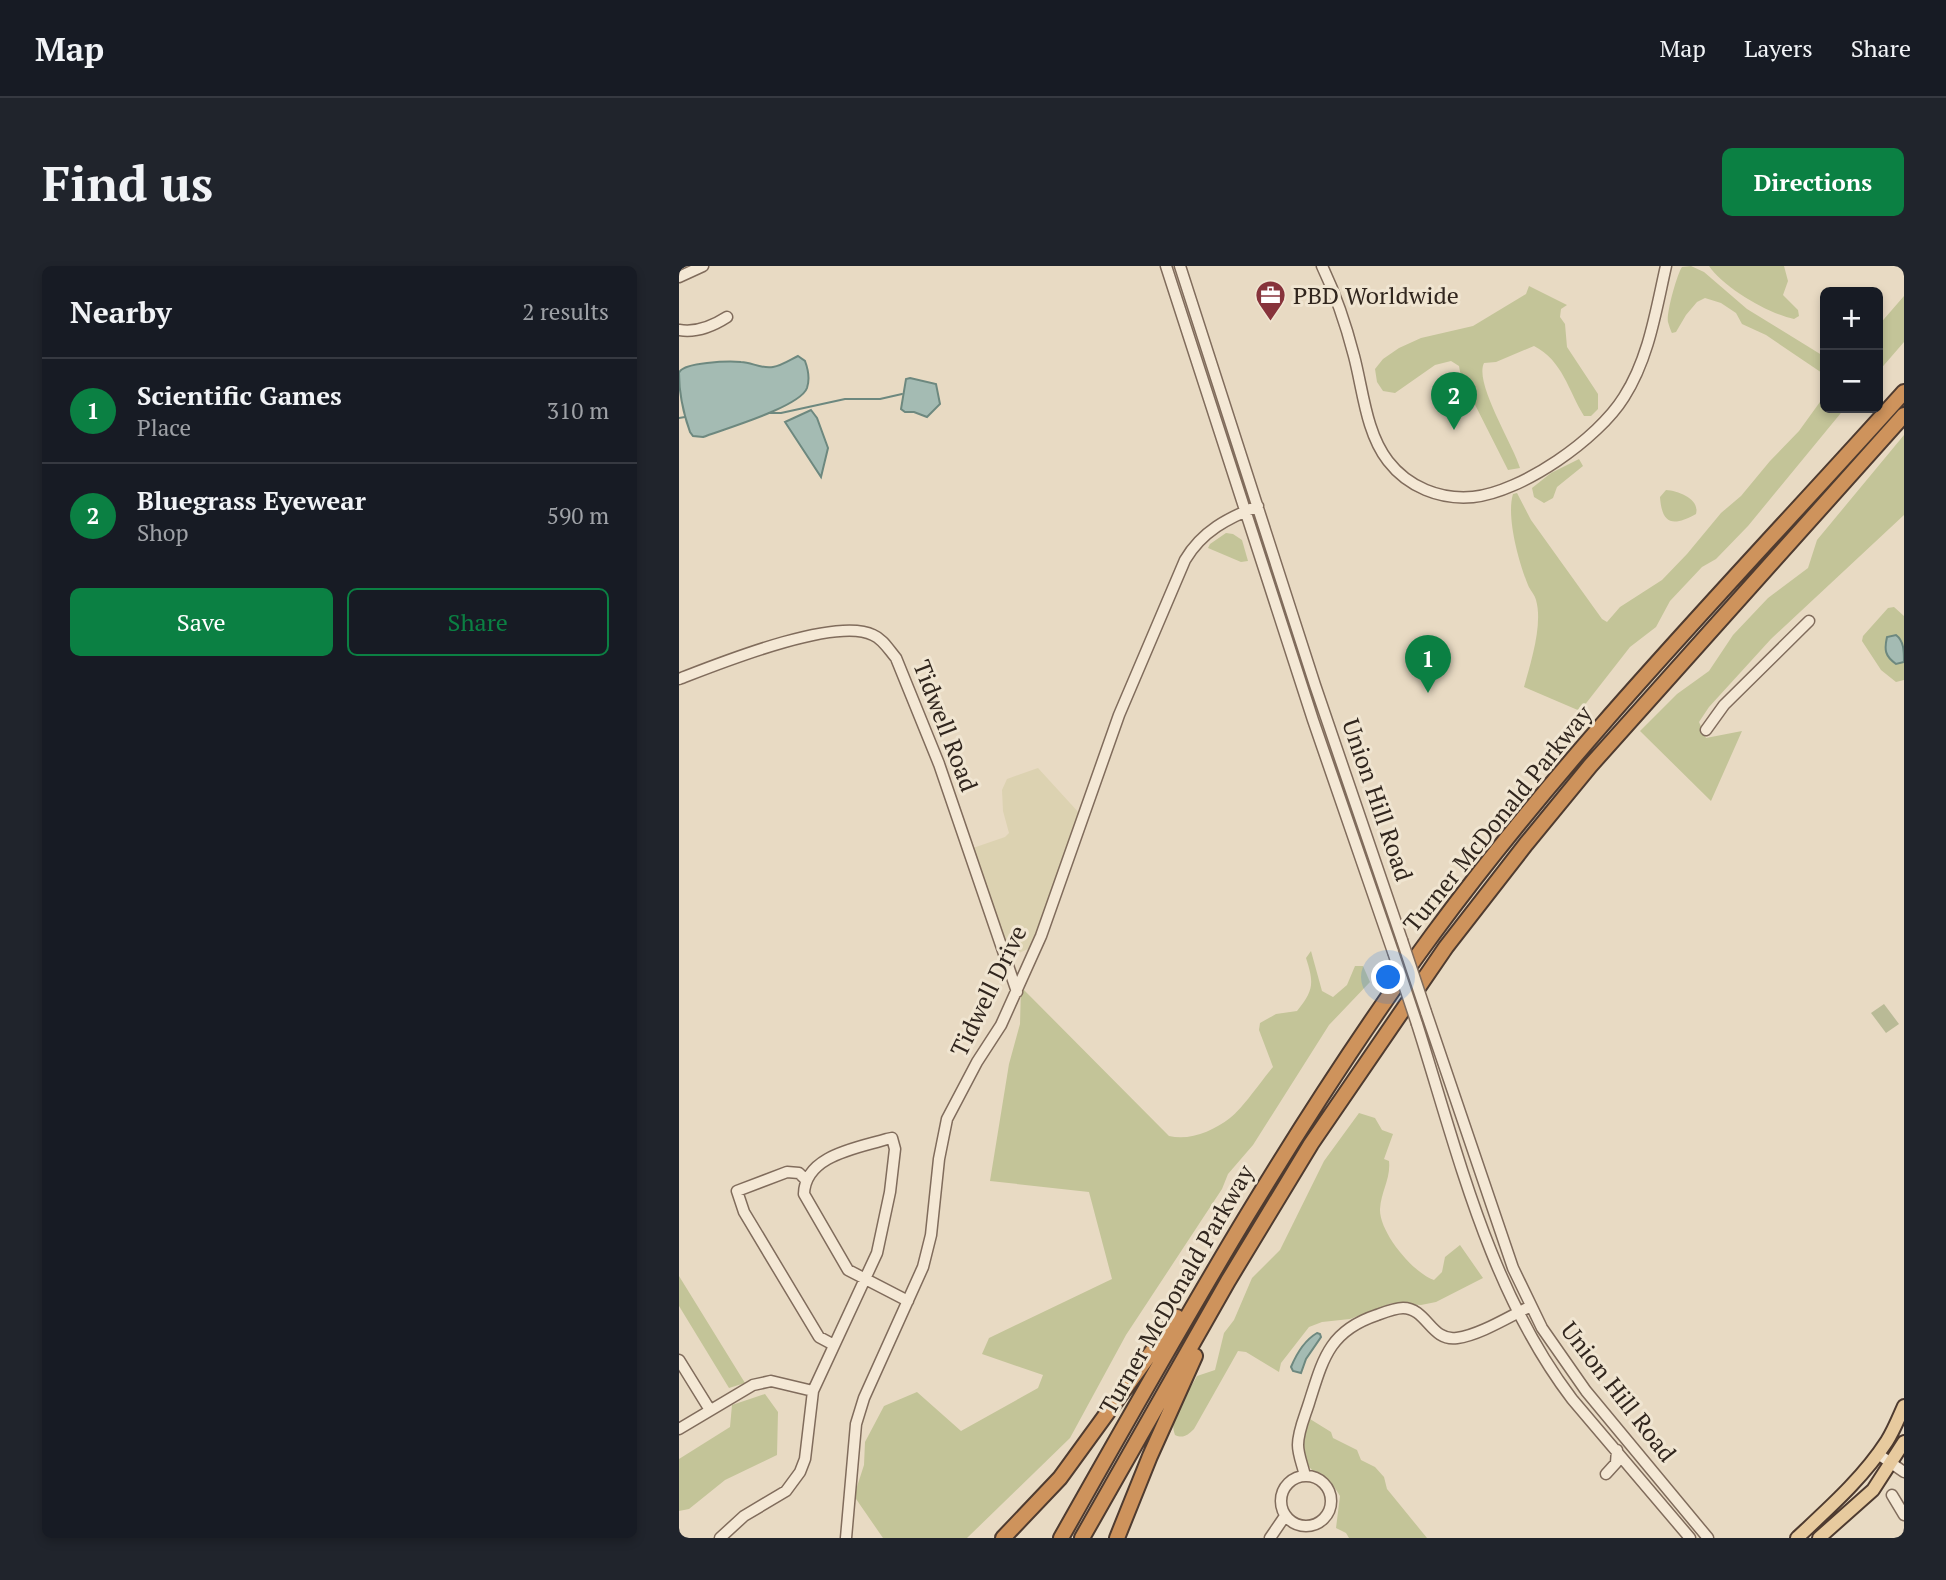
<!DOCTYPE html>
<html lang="en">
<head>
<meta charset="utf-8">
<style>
  body { margin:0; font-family:"PT Serif",serif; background:#20242c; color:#f1f3f6 }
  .controls { position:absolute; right:21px; top:21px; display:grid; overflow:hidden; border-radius:10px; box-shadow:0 4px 10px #0003 }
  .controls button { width:63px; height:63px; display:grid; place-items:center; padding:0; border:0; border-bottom:2px solid #363941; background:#171b24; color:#f1f3f6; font:35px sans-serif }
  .you { position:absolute; left:710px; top:712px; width:24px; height:24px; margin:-18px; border:5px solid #fff; border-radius:50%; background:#1a73e8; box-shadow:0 0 0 10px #1a73e833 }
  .badge { display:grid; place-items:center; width:46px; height:46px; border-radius:50%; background:#0b8043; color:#fff; font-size:23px; font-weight:700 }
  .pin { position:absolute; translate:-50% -58px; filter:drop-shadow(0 2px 4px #0008) }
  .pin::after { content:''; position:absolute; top:37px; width:24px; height:21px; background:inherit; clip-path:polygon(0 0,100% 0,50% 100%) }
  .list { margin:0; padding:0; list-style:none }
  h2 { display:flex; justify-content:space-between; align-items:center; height:91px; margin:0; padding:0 28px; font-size:30px }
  h2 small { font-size:23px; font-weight:400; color:#9ea1a6 }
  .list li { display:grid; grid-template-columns:46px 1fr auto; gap:21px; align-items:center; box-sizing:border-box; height:105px; padding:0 28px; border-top:2px solid #363941 }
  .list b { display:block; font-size:26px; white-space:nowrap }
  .list p { margin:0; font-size:23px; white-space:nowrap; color:#9ea1a6 }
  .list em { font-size:23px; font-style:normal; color:#9ea1a6 }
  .actions { display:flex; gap:14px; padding:21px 28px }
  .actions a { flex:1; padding:16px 0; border:2px solid #0b8043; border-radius:10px; text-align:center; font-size:24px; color:#0b8043 }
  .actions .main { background:#0b8043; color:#fff }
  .map { position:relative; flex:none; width:1225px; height:1272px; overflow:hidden; border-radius:10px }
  header { display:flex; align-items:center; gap:42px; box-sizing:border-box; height:98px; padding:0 35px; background:#171b24; border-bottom:2px solid #363941 }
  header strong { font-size:33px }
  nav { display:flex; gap:38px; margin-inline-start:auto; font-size:24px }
  .intro { display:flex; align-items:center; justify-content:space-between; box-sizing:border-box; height:168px; padding:0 42px }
  h1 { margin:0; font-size:49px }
  .button { padding:18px 32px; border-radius:10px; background:#0b8043; color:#fff; font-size:24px; font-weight:700 }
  main { display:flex; gap:42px; padding:0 42px }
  aside { flex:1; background:#171b24; border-radius:10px; box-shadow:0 4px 10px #0003 }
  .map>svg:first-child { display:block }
</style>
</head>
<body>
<header>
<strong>Map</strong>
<nav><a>Map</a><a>Layers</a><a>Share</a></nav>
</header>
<div class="intro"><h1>Find us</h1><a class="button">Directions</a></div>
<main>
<aside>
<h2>Nearby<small>2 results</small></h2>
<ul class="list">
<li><span class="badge">1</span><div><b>Scientific Games</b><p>Place</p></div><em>310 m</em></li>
<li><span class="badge">2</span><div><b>Bluegrass Eyewear</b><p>Shop</p></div><em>590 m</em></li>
</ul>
<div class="actions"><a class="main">Save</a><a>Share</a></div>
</aside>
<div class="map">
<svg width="1225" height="1272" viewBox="0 0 1225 1272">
  <rect width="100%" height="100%" fill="#e8dac3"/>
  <!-- farmland -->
  <path fill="#dcd2b1" d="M 359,502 L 401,548 L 356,671 L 349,683 L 340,687 L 329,688 L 294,582 L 326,571 L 330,567 L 324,545 L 323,524 L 328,513 Z"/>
  <!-- green -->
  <path fill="#c3c498" d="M 1012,0 L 1025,6 L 1068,43 L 1146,91 L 1146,109 L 1087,69 L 1063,58 L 1057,47 L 1042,37 L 1026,32 L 1018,36 L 1007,49 L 997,66 L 993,67 C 992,66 989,56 989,56 C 987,48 998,8 1003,1 Z
    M 1030,0 L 1105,0 L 1109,15 L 1104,29 L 1119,44 L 1120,50 L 1115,53 C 1090,48 1045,22 1030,0 Z
    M 850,20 L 888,39 L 882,43 L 881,51 L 886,58 L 888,81 L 919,128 L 919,143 L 912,150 L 905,150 C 889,124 884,95 855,80 L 817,96 L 805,97 C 795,117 834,178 841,202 L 829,204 L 782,111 L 780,100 L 772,95 L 756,99 L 716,127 L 704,125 L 698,116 L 696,103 L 704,93 L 720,82 L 742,72 L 794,60 L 847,28 Z
    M 1225,30 L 1225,76 L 1199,106 L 1199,60 Z
    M 1146,129 L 1146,142 L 1166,142 L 1069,260 L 1037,293 L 1023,301 L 991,335 L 977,361 L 951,381 L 901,445 L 845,421 C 852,396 864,358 857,334 C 856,329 851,324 849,319 C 840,297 827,251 834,228 L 838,227 L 852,254 L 923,353 L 928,356 L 941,341 L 983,314 L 1008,288 L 1042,247 L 1062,230 L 1091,195 L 1120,165 Z
    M 1225,169 L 1225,249 L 1092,373 L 1030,441 L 1020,456 L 1027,472 L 1063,465 L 1032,535 L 961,465 L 998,428 L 1030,405 L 1054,369 L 1089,332 L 1129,302 L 1138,274 Z
    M 900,193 L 904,200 L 878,221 L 874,232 L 865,237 L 855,231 L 853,222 L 872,207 Z
    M 987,224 C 1000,225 1021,233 1017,248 C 995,260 983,260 981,231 Z
    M 547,267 L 554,268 L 563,274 L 569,295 L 562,296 L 529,282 L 531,278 Z
    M 1215,341 L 1225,350 L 1225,414 L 1217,416 L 1202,404 L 1183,375 L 1184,370 L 1209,342 Z
    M 632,685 L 643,725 L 654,731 L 668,719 L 676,700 L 684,700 L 691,716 L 650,759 L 574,879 L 549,908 L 543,923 L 447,1069 L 391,1172 L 288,1272 L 204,1272 L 175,1230 L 185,1199 L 186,1176 L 205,1140 L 238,1126 L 282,1165 L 359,1122 L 364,1109 L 303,1088 L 310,1072 L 433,1013 L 410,926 L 311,915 L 330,798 L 341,758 L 342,721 L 490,870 C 511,875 534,865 551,852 C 564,842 582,815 594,801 L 580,764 L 581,757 L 597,748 L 618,745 C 635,724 635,717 627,692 Z
    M 680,847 L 696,852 L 703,864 L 714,868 L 705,893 L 710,895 C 712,912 702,926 701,943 C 700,966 734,1007 755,1014 L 763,1006 L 766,991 L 781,979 L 804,1012 L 757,1036 L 742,1039 L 713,1037 L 671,1053 L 643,1056 L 630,1061 L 602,1097 L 600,1106 L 567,1086 L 559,1085 L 515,1163 C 509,1169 504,1173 496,1169 C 488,1148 509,1128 518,1110 L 536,1104 L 545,1067 L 555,1054 L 573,1012 L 601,984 L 645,895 Z
    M 0,1010 L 66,1117 L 50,1122 L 0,1040 Z
    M 86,1128 L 99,1146 L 98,1189 L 46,1214 L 10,1243 L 0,1245 L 0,1193 L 51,1161 L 53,1139 Z
    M 631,1153 L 652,1166 L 654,1172 L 678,1184 L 682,1194 L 696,1201 L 705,1211 L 708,1223 L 748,1272 L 670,1272 L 667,1267 L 657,1262 L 661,1230 C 650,1210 644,1215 632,1203 C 620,1190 625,1168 631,1153 Z"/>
  <!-- cemetery -->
  <path fill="#b9ba96" d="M 1205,738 L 1220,758 L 1207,767 L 1192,747 Z"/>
  <!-- water -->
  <path fill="#a4bbb3" stroke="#6d887f" stroke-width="2" d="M 119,90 L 126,95 C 129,103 131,113 128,122 C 121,141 45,163 24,171 L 14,170 L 11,166 C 5,149 0,126 0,107 C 3,96 51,95 62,96 C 73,96 81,103 94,101 C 102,100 111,94 119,90 Z
    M 231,112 L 257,118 L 261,138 L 248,151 L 235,146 L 226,146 L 222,143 L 227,113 Z
    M 132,144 L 138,152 L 149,182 L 142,211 L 106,156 Z
    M 1217,369 C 1225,375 1225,385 1225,396 L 1217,398 C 1206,390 1205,384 1208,371 Z
    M 638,1067 L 641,1068 L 642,1071 L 627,1093 L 622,1107 L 614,1105 L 612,1101 C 617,1089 626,1074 638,1067 Z"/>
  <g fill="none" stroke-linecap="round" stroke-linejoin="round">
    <!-- stream -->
    <path stroke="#6d887f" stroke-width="2" d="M 90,147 L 102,147 L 166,133 L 201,133 L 223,128
      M 0,152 L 6,151"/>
    <defs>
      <path id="minor" d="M 487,0 L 634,454 L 714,686
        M 501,0 L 636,419 L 723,674
        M 643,0 C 657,29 667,59 675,90 C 684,124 687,167 709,195 C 729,221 761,234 794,231 C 843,226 919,173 945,131 C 970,92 977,44 987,0
        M 0,11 L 24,0
        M 0,64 C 17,67 34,60 48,51
        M 0,413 C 39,398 157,350 194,369 C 204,373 210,384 217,392 L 260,498 L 338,726
        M 1027,464 L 1045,439 L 1130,355
        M 747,746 L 834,1002 L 863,1062 L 907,1125 L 1029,1272
        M 738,758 C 779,887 810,1024 893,1133 L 1011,1272
        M 127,914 L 120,907 L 108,906 L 58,925 L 65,946 L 140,1071 L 155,1079
        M 0,1094 L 31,1144
        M 0,1163 L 74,1119 L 92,1115 L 134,1125
        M 1199,1188 L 1225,1206
        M 927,1208 L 937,1197 L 938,1184
        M 626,1210 C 624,1200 619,1189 619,1179 C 619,1165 626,1150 630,1137 C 644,1093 650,1065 698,1049 C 706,1046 716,1042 724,1042 C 748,1042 752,1076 778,1072 C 801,1069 831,1050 852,1040
        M602 1235a25 25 0 1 1 50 0a25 25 0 1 1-50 0Z
        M 1213,1229 L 1225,1249
        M 41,1272 L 65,1250 L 107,1225 L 121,1206 L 126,1193 L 134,1125 L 198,987 L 211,926 L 216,883 L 213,872 L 208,873 C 179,882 126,889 125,928 L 169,1004 L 229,1035
        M 167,1272 L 177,1158 L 185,1132 L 244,1001 L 252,969 L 260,893 L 268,853 L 298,796 L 322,759 L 362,670 L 440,449 L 506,294 C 523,265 549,252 579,240
        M 591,1272 L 606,1250"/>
      <path id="major" d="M 1118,1272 C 1150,1242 1184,1212 1208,1175 C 1215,1164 1220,1151 1225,1140
        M 1140,1272 L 1194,1224 L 1225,1176"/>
      <path id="highway" d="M 324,1272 L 381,1212 L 498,1051
        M 382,1272 C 499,1065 613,860 754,668 C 896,475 1065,304 1225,126
        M 403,1272 L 549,1015 L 632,878 L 767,681 L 847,578 L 911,500 L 1225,149
        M 438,1272 L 471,1190 L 516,1090"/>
    </defs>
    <!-- minor casing -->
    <use href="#minor" stroke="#806c5c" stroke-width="13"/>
    <!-- major casing -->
    <use href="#major" stroke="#4e3b30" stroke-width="16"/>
    <!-- highway casing -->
    <use href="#highway" stroke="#4e3b30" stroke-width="18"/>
    <!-- minor -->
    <use href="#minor" stroke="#f4e8d5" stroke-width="10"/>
    <!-- major -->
    <use href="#major" stroke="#e7ca9e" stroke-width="12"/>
    <!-- highway -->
    <use href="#highway" stroke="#ce935c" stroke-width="14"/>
    <defs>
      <path id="minor-bridge" d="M 723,674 L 747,746
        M 714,686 L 738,758"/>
    </defs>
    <!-- minor-bridge casing -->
    <use href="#minor-bridge" stroke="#806c5c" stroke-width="13" stroke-linecap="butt"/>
    <!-- minor-bridge -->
    <use href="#minor-bridge" stroke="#f4e8d5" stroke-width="10"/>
  </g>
  <!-- icons -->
  <defs>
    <symbol id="office-pin" viewBox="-11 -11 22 30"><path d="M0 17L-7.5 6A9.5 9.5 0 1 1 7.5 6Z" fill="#87333b" stroke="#f0e5d1"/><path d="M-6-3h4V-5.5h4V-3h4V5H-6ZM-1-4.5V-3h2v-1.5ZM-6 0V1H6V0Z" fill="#fff"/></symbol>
  </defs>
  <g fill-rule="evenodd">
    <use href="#office-pin" x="574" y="12" width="35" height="47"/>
  </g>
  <g text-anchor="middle" stroke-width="6" stroke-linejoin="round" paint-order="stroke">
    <!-- poi labels -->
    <g font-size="24" fill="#31261e" stroke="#f0e5d1" text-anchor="start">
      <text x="614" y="38">PBD Worldwide</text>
    </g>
    <!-- street labels -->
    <g font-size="24" fill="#31261e" stroke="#f0e5d1">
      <text transform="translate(266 460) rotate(69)" y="8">Tidwell Road</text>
      <text transform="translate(698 534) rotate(71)" y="8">Union Hill Road</text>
      <text transform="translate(819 553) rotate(-51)" y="8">Turner McDonald Parkway</text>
      <text transform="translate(310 725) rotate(-64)" y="8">Tidwell Drive</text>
      <text transform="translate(498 1024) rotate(-60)" y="8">Turner McDonald Parkway</text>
      <text transform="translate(939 1126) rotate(52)" y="8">Union Hill Road</text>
    </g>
  </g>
</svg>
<div class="controls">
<button>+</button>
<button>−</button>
</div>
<div class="you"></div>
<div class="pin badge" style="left:749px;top:427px">1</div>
<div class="pin badge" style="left:775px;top:164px">2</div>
</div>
</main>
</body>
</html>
